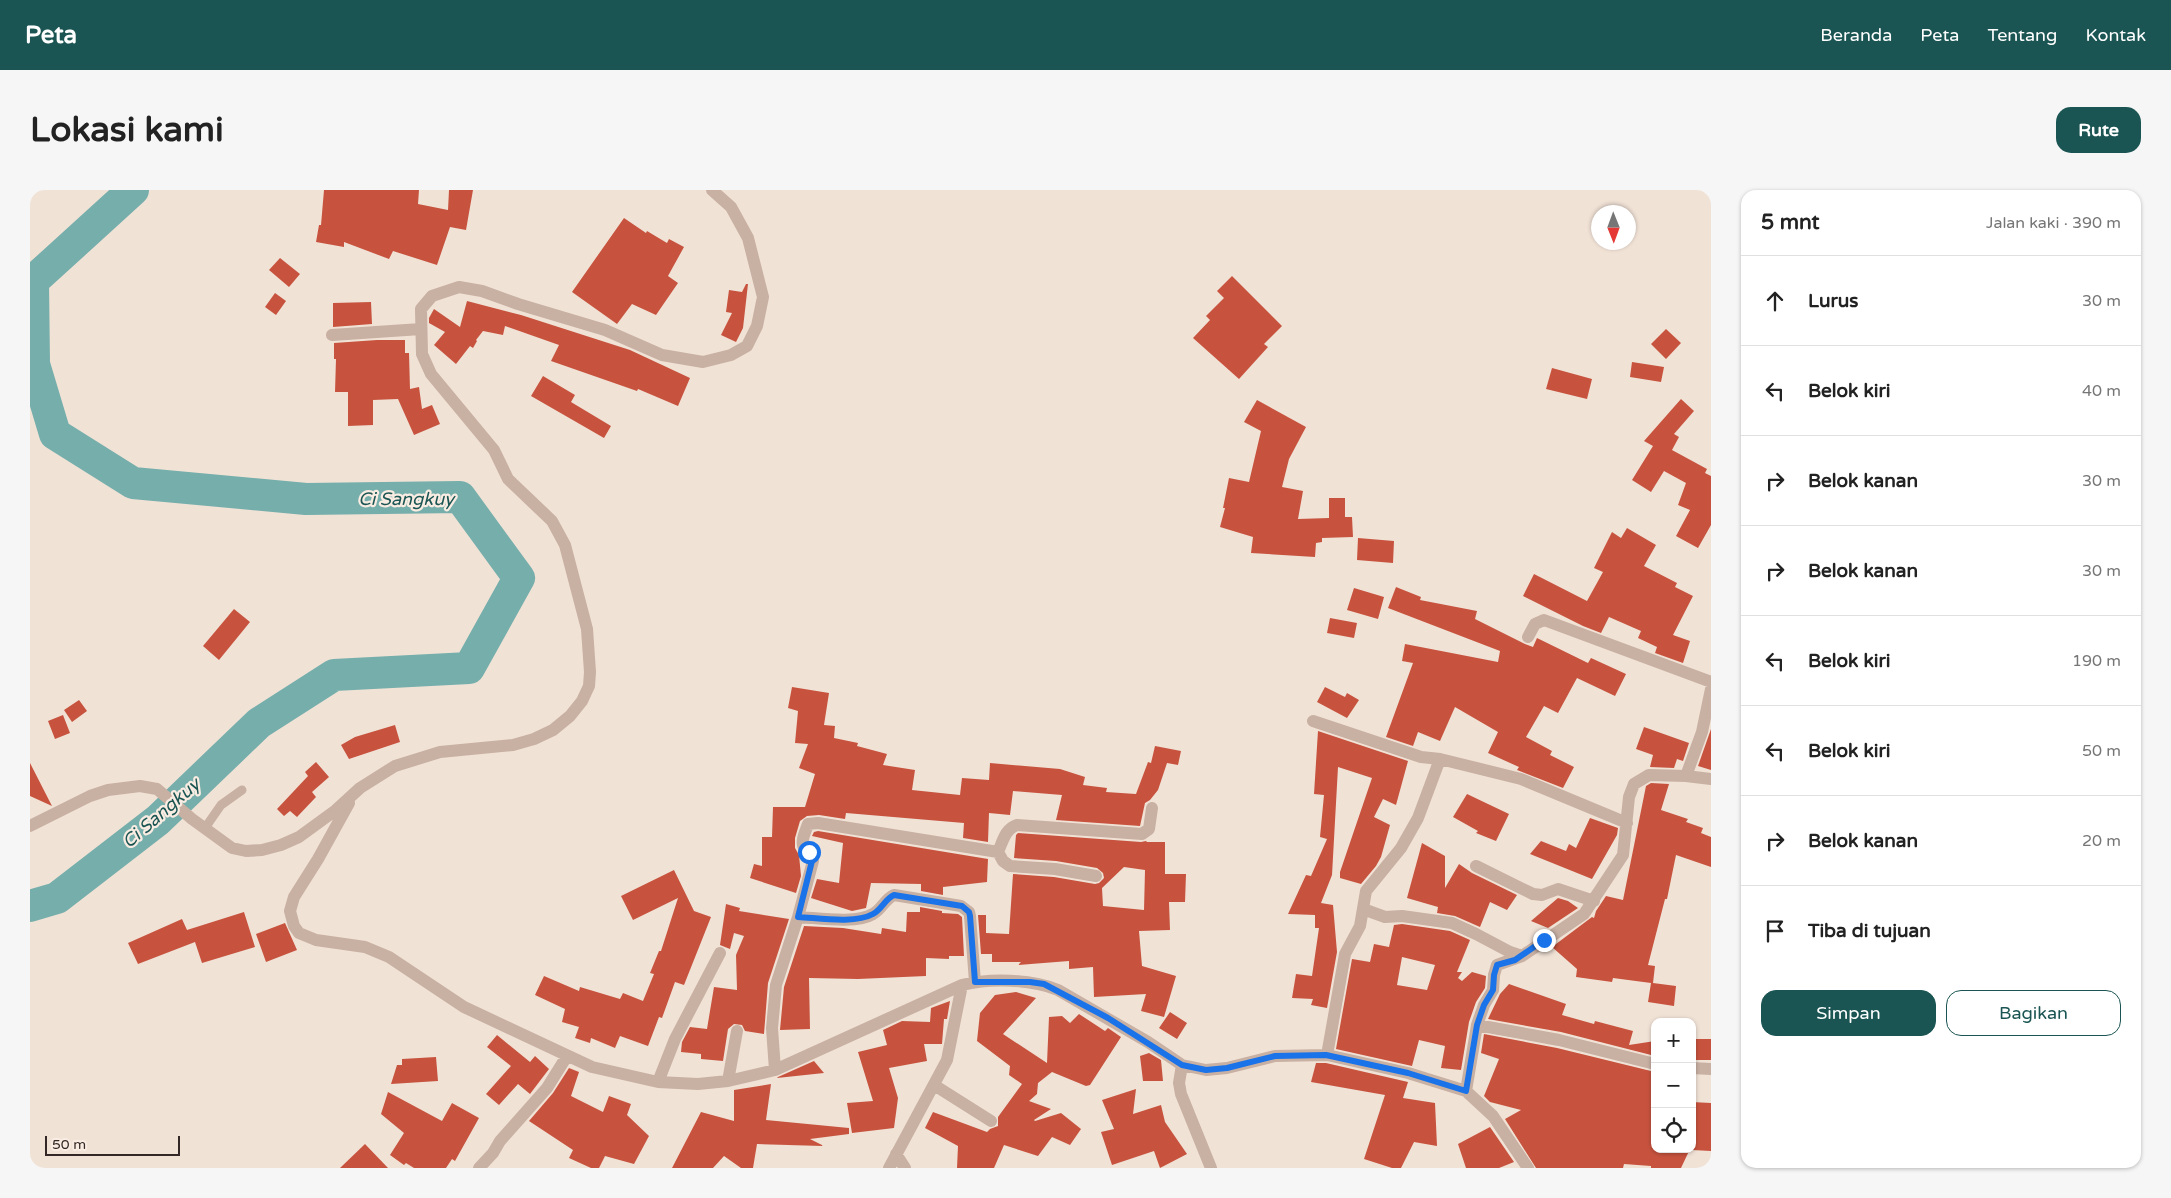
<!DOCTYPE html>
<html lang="id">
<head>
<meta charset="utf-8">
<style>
  body { margin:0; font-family:"Varela Round",sans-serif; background:#f6f6f6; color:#222 }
  .controls { position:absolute; right:15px; bottom:15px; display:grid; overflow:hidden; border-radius:10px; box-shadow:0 1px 4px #0004 }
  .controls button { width:45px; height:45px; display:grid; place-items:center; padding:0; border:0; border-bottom:1px solid #e0e0e0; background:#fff; color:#222; font:25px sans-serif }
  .compass { position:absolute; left:1561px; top:15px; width:45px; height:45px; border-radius:50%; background:#fff; box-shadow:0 1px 4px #0004; rotate:179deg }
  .scale { position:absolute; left:15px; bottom:12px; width:135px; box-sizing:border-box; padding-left:5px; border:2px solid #332825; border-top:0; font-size:14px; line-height:18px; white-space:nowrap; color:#332825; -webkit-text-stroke:4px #f9ece2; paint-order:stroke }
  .stop { position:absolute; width:15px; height:15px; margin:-11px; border:4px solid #1a73e8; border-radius:50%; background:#fff }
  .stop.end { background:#1a73e8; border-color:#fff; box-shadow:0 1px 5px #0008 }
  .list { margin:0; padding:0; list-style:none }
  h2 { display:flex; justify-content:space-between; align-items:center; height:65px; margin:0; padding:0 20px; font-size:21px }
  h2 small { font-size:16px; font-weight:400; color:#767676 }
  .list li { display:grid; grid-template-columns:32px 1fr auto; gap:15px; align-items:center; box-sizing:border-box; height:90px; padding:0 20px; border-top:1px solid #e0e0e0 }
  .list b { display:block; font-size:19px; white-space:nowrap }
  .list em { font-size:16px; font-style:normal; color:#767676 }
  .actions { display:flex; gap:10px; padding:15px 20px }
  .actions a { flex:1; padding:11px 0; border:1px solid #1a5553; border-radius:15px; text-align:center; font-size:18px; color:#1a5553 }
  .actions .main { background:#1a5553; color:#fff }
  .icon { flex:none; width:28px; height:28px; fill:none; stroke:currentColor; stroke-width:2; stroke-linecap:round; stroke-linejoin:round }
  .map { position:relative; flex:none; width:1681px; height:978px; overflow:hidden; border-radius:15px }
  header { display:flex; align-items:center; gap:30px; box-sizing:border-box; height:70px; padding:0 25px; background:#1a5553; color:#fff }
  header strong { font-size:24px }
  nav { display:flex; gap:28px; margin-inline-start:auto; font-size:18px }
  .intro { display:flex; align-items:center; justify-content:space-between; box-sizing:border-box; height:120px; padding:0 30px }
  h1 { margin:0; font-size:35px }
  .button { padding:12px 22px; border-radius:15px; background:#1a5553; color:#fff; font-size:18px; font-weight:700 }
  main { display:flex; gap:30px; padding:0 30px }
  aside { flex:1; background:#fff; border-radius:15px; box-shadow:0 1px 4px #0004 }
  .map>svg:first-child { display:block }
</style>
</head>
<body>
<header>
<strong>Peta</strong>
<nav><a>Beranda</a><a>Peta</a><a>Tentang</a><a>Kontak</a></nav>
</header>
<div class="intro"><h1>Lokasi kami</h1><a class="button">Rute</a></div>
<main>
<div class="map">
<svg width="1681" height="978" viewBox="0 0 1681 978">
  <rect width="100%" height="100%" fill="#f1e2d6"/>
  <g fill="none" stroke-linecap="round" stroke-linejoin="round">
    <!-- river -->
    <path stroke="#75aeab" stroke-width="32" d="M 0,716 L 27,708 L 128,630 L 229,533 L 304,485 L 439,478 L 489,388 L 430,307 L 276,309 L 103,293 L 25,244 L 4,174 L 3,91 L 103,0"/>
  </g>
  <!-- building -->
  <path fill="#c7533e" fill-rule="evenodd" d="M 294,0 L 389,0 L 388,14 L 418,20 L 419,0 L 443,0 L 436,40 L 420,37 L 407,75 L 363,61 L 359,69 L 314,52 L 314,57 L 286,52 L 289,35 L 291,35 Z
    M 594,28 L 616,43 L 617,41 L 637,53 L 639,49 L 654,57 L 638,86 L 648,93 L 626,125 L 602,114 L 587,134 L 542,102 Z
    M 250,68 L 270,84 L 259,97 L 239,80 Z
    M 1202,86 L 1252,136 L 1234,154 L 1238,157 L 1209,189 L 1163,148 L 1180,130 L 1176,126 L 1194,108 L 1187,101 Z
    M 716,94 L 718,94 L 713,138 L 706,152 L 691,145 L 702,123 L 696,122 L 699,100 L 712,102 Z
    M 245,103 L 256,111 L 246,125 L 235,117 Z
    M 437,111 L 491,125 L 600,160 L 660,188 L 648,216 L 608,199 L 607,201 L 521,171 L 529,155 L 475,136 L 473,145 L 453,141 L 446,150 L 447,151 L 443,158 L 440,156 L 426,174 L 404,155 L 415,142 L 399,133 L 399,128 L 404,119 L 430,137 Z
    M 341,112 L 342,134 L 303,137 L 303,113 Z
    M 1636,139 L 1651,153 L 1636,169 L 1621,154 Z
    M 347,150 L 375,150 L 375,163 L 379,163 L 380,199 L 389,197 L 392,219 L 402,215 L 410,234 L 384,245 L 368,209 L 343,210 L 343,235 L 318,236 L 318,202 L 305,202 L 306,169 L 304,169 L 304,153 Z
    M 1602,172 L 1634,177 L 1631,192 L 1600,187 Z
    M 1522,178 L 1562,189 L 1557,209 L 1516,199 Z
    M 513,186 L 545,205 L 541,212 L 581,236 L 574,248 L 501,206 Z
    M 1651,209 L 1664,221 L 1644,244 L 1649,247 L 1642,260 L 1677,279 L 1675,283 L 1681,286 L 1681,335 L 1668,358 L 1646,346 L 1660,320 L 1648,315 L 1656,293 L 1634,281 L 1621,302 L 1602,290 L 1623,256 L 1614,251 Z
    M 1227,210 L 1276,237 L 1259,269 L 1252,297 L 1273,301 L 1268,329 L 1299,328 L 1299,308 L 1315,308 L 1315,327 L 1322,327 L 1323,347 L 1292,348 L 1292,352 L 1286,353 L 1285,367 L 1221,363 L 1223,347 L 1190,337 L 1195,318 L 1193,318 L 1199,288 L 1219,292 L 1231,241 L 1214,232 Z
    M 1597,338 L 1626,355 L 1614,376 L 1647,393 L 1645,397 L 1663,406 L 1643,445 L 1660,451 L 1653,473 L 1625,463 L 1627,457 L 1608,448 L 1611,441 L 1579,427 L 1571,443 L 1553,436 L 1493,406 L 1504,384 L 1557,411 L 1573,382 L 1564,378 L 1582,342 L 1591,348 Z
    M 1328,348 L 1364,351 L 1363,373 L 1327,370 Z
    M 1366,397 L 1391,407 L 1390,410 L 1447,421 L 1445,429 L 1495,454 L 1503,457 L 1507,448 L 1558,473 L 1561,468 L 1596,484 L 1585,506 L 1547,488 L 1528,523 L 1514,516 L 1496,547 L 1522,561 L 1520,565 L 1544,577 L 1533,598 L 1487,580 L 1489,577 L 1458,563 L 1468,542 L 1425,517 L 1410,551 L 1388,542 L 1383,556 L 1356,547 L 1383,473 L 1372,471 L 1375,454 L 1468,472 L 1470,461 L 1358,418 Z
    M 1324,398 L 1354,407 L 1348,429 L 1317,420 Z
    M 204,419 L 220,432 L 189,470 L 173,456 Z
    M 1300,428 L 1327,433 L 1324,448 L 1297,443 Z
    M 762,497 L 799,503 L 794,535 L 805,536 L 804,548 L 828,553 L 827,556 L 857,564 L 853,575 L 885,580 L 882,600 L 930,605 L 932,588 L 959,590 L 960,573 L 1030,579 L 1055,587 L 1053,595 L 1077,598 L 1076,602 L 1106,604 L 1118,572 L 1121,573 L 1125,556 L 1151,561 L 1148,575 L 1137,573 L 1128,600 L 1120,610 L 1115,613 L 1110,636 L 1026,630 L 1032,605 L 983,601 L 980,625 L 959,623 L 958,652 L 933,648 L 934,633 L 816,623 L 815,629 L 789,625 L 777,626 L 770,631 L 765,648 L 765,658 L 769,665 L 771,686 L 766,703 L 720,688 L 724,674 L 732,676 L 732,647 L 742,647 L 743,617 L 775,617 L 785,584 L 769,578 L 778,554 L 765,553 L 768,521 L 758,518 Z
    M 1295,497 L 1315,507 L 1317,503 L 1329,510 L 1317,528 L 1287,512 Z
    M 49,510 L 57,521 L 42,532 L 34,520 Z
    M 33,525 L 40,543 L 25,549 L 18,531 Z
    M 365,535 L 370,552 L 319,569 L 311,555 L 325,547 Z
    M 1614,537 L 1659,553 L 1653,571 L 1647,569 L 1644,578 L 1620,577 L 1623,565 L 1606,559 Z
    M 1681,539 L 1681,580 L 1668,576 Z
    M 1288,541 L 1378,571 L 1366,615 L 1353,609 L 1344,627 L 1360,635 L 1351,667 L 1346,676 L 1331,694 L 1310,688 L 1310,682 L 1342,588 L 1308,577 L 1302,685 L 1291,713 L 1303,715 L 1307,762 L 1297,818 L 1281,815 L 1283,809 L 1262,808 L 1266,784 L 1282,786 L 1289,738 L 1285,738 L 1285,725 L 1258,724 L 1276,685 L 1281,686 L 1297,649 L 1290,647 L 1294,605 L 1284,604 Z
    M 286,572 L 299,587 L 282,602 L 286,607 L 267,627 L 260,621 L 254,626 L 247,619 L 278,586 L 275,582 Z
    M 0,573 L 22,616 L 0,606 Z
    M 1621,593 L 1639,594 L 1631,620 L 1658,629 L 1656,632 L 1673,638 L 1671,643 L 1681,647 L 1681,677 L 1646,665 L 1637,709 L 1635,709 L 1618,775 L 1625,776 L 1623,793 L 1646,796 L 1644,816 L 1618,812 L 1621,793 L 1583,788 L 1582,792 L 1546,787 L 1547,779 L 1522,757 L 1562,727 L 1564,728 L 1566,721 L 1576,706 L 1593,710 L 1616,596 Z
    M 1437,604 L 1479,624 L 1466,651 L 1446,643 L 1448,641 L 1423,627 Z
    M 1560,628 L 1588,638 L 1587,645 L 1562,689 L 1500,664 L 1511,651 L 1536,661 L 1539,654 L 1546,658 Z
    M 788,641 L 958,669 L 957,692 L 913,697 L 913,705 L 891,701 L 891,694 L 841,693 L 836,718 L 822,721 L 781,708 L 787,689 L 809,693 L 813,653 L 782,646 L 784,642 Z
    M 988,643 L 1111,652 L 1116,651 L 1117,652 L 1135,652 L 1135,684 L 1156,684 L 1155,712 L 1139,712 L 1140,740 L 1109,741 L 1112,776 L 1146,786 L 1134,827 L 1111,821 L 1116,804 L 1064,807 L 1063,777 L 1039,779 L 1039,771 L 988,775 L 991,772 L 962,772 L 962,764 L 951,764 L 948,725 L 956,725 L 956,743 L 979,744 L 983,684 L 1024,687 L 1065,694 L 1069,693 L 1074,688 L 1073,683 L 1067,678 L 1026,671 L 984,668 L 986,645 ZM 1094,677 L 1115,680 L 1114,720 L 1073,716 L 1072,698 Z
    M 1392,653 L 1415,666 L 1415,698 L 1429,674 L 1442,683 L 1487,705 L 1477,720 L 1460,712 L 1450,737 L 1425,726 L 1407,723 L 1408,717 L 1377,708 Z
    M 644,680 L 664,721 L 681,727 L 654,795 L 645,792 L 632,828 L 629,827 L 618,856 L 590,846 L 585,858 L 561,848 L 560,853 L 545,848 L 549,837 L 532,832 L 535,819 L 505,805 L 514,786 L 549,801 L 550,797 L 590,809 L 593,803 L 613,811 L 624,784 L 620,783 L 629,761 L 631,761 L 648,708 L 603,730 L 591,706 Z
    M 1528,708 L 1538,711 L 1548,718 L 1518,738 L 1501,731 Z
    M 696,714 L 710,718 L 709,721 L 759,729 L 738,793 L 734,844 L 715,841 L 712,835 L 704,834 L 698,839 L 693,871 L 671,869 L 671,864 L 651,862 L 652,852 L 660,837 L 677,839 L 684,797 L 707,800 L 706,765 L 714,746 L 704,743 L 700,759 L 690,755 Z
    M 890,717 L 912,721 L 912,723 L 928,724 L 932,727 L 934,766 L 919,766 L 919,769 L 896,768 L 896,786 L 828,789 L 779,788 L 780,839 L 750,840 L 754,797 L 774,736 L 813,738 L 851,744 L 852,738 L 876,742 L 877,722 L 890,722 Z
    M 214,722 L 225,757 L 172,773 L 165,752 L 108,774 L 98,753 L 152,729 L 157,740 Z
    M 255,733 L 267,760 L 236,772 L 226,744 Z
    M 1372,734 L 1420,741 L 1440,750 L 1427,782 L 1432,782 L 1428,788 L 1432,791 L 1442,782 L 1456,786 L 1455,798 L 1446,812 L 1439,832 L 1431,880 L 1411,878 L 1415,856 L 1389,850 L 1382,876 L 1306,859 L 1322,769 L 1340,772 L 1344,754 L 1359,757 L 1364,735 ZM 1372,767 L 1405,775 L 1397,800 L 1367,795 Z
    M 1479,794 L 1536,814 L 1532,825 L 1564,834 L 1565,831 L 1603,841 L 1599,855 L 1625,851 L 1625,866 L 1531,842 L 1458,829 L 1470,804 Z
    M 986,802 L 1006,808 L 973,844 L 1017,873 L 1019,827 L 1032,826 L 1040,833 L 1049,824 L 1075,841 L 1078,838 L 1091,847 L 1060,895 L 1056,896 L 1022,882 L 1008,893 L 1007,904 L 999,911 L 1021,919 L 1004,930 L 1005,931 L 1031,923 L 1051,939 L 1040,955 L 1022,947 L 1008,966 L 974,955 L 964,978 L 927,978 L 928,956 L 895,938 L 903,922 L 957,942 L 960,939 L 968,936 L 968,927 L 992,894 L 979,885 L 980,876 L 947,851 L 950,823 L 965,805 Z
    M 920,811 L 917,829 L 914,829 L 912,854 L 894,854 L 897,871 L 859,878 L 868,908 L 864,938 L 822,943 L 817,913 L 843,911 L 828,862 L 857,855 L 853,840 L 872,831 L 900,832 L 901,818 Z
    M 1140,822 L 1157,833 L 1147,849 L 1129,838 Z
    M 1454,844 L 1527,858 L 1625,882 L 1625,959 L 1660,959 L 1651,978 L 1621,978 L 1621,976 L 1594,974 L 1593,978 L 1506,978 L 1475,929 L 1491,920 L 1460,912 L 1454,906 L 1469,869 L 1451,863 Z
    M 467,845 L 500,872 L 505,866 L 519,879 L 500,904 L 488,894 L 469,915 L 456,904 L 481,876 L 457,857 Z
    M 1662,849 L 1681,849 L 1681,870 L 1662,870 Z
    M 1119,863 L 1131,870 L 1133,891 L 1113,891 L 1110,866 Z
    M 406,867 L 408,891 L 361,894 L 367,875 L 372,875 L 372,869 Z
    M 784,871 L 794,883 L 747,888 L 748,887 Z
    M 1286,873 L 1296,873 L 1378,892 L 1373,908 L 1405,913 L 1407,956 L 1384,952 L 1371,978 L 1362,978 L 1334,969 L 1355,905 L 1281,892 Z
    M 539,878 L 549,882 L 541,906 L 573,922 L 579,906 L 601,914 L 597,925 L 619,946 L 604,974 L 575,966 L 569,978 L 561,978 L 539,968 L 543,960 L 499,931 L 523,903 Z
    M 741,894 L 736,930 L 819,938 L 819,944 L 780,949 L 794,956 L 727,954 L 723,978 L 711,978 L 694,966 L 683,978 L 642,978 L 671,922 L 704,931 L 704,900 Z
    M 1106,899 L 1103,924 L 1131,915 L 1135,932 L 1157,964 L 1130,978 L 1124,961 L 1082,975 L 1071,942 L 1084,939 L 1072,910 Z
    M 358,902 L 412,931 L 422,913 L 449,928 L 425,971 L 422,969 L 416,978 L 384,978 L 376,973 L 374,975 L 360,965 L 374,943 L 351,924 Z
    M 1662,912 L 1681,913 L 1681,961 L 1662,960 Z
    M 1460,937 L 1484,972 L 1469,978 L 1436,978 L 1428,954 Z
    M 335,954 L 358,978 L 310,978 Z"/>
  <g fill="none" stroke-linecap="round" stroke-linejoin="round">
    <!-- lane -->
    <path stroke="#c8b0a3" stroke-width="9" d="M 175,638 L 191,615 L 212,600"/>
    <!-- street -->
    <path stroke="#c8b0a3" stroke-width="12" d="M 302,145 L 391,139
      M 1498,447 L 1505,434 L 1514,430 L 1681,492
      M 1283,531 L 1391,567 L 1410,569 L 1491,589 L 1597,633
      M 1656,586 L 1681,589
      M 319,613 L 288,669 L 264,707 L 260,721 L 264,736 L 269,743 L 286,750 L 335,757 L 359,767 L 434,817 L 562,877 L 628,892 L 668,894 L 698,891 L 745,880 L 932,795 C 960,788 1001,789 1028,800 L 1118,852 L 1152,875 L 1176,880 L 1197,878 L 1245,866 L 1297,865 L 1378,883 L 1436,901 L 1463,926 L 1498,978
      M 0,636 L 60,606 L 78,600 L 110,596 L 127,599 L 162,629 L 202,658 L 216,661 L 232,660 L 251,655 L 269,647 L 306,620 L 330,598 L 365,576 L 410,562 L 483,555 L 504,549 L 523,540 L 540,526 L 552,511 L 559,496 L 560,482 L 557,439 L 535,355 L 522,331 L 478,289 L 464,260 L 401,184 L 392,164 L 391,119 L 402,106 L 429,97 L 452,101 L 488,114 L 575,140 L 632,165 L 673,172 L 701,165 L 717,156 L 727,136 L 733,107 L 718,48 L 701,17 L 682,0
      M 1446,676 L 1503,704 L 1512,705 L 1528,699 L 1564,711
      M 1066,686 L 1025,679 L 980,676 L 973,671 L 968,662 C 973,651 975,639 987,635 L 1112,644 L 1119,639 L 1122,618
      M 1333,719 L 1355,727 L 1372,726 L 1422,733 L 1446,744 L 1480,762 L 1492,766
      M 768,727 C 789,728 826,734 843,724 C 852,719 855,709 864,705 L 931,716 L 939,722 L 940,726 L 945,792
      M 1447,835 L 1529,850 L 1625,874
      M 1297,865 L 1315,764 L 1330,736 L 1336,701 L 1371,658 L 1388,628 L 1410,569
      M 1152,875 L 1149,893 L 1151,904 L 1181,978
      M 1662,878 L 1681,879
      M 745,880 L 742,838 L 746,795 L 768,727 L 783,671 C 782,663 778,664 774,658 C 770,652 776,640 778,634 L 788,633 L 968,662
      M 698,891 L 707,841
      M 628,892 L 645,849 L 690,763
      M 904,895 L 961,931
      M 1436,901 L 1447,835 L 1454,815 L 1463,800 L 1464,785 L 1467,775 L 1492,766 L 1554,724 L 1593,665 L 1599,607 L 1604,594 L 1619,585 L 1656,586 L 1672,542 L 1681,499
      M 866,964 L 875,978
      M 449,978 L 463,963 L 470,951 L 517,898 L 537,866
      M 859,978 L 917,870 L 932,795"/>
  </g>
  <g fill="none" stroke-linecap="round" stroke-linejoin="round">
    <!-- route -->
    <path stroke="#1a73e8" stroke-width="6" d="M 779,662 L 782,671 L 768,727 C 789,728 825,734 843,724 C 852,719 855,709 864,705 L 932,716 L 939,722 L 940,726 L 945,792 L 1000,792 L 1014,794 L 1078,828 L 1152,875 L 1176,880 L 1197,878 L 1245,866 L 1296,865 L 1378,883 L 1436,901 L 1447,835 L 1454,815 L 1463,800 L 1464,785 L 1467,775 L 1485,770 L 1514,750"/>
  </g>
  <g text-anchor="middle" stroke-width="4.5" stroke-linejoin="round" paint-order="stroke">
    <!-- water labels -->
    <g font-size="18" font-style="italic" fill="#1a5553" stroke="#f9ece2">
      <text x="376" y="315">Ci Sangkuy</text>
      <text transform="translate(131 623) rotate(-41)" y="6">Ci Sangkuy</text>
    </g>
  </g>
</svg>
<div class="controls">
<button>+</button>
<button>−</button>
<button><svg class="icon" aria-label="locate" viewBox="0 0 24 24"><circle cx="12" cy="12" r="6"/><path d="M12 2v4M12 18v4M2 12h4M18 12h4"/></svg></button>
</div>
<svg class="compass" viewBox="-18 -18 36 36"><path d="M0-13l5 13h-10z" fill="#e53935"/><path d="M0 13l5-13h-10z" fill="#767676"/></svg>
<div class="scale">50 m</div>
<div class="stop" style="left:779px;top:662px"></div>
<div class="stop end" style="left:1514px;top:750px"></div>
</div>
<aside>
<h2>5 mnt<small>Jalan kaki · 390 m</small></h2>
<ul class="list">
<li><svg class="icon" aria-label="ahead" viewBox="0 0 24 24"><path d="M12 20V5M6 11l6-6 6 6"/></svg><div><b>Lurus</b></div><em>30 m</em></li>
<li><svg class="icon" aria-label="left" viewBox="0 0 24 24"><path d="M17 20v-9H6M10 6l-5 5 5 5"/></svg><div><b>Belok kiri</b></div><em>40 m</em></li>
<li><svg class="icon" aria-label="right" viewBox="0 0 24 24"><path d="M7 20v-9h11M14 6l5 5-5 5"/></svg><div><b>Belok kanan</b></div><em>30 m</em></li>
<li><svg class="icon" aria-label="right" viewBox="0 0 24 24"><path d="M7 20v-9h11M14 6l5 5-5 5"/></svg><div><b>Belok kanan</b></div><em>30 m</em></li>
<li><svg class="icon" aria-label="left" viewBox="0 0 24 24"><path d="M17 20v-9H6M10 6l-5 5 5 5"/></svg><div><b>Belok kiri</b></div><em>190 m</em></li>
<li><svg class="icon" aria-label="left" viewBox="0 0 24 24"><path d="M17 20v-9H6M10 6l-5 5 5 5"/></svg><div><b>Belok kiri</b></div><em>50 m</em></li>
<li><svg class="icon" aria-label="right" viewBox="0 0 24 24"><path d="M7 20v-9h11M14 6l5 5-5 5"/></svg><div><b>Belok kanan</b></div><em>20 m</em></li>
<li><svg class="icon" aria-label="arrive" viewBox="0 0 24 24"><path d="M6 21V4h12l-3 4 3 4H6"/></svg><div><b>Tiba di tujuan</b></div></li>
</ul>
<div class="actions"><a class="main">Simpan</a><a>Bagikan</a></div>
</aside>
</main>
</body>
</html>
